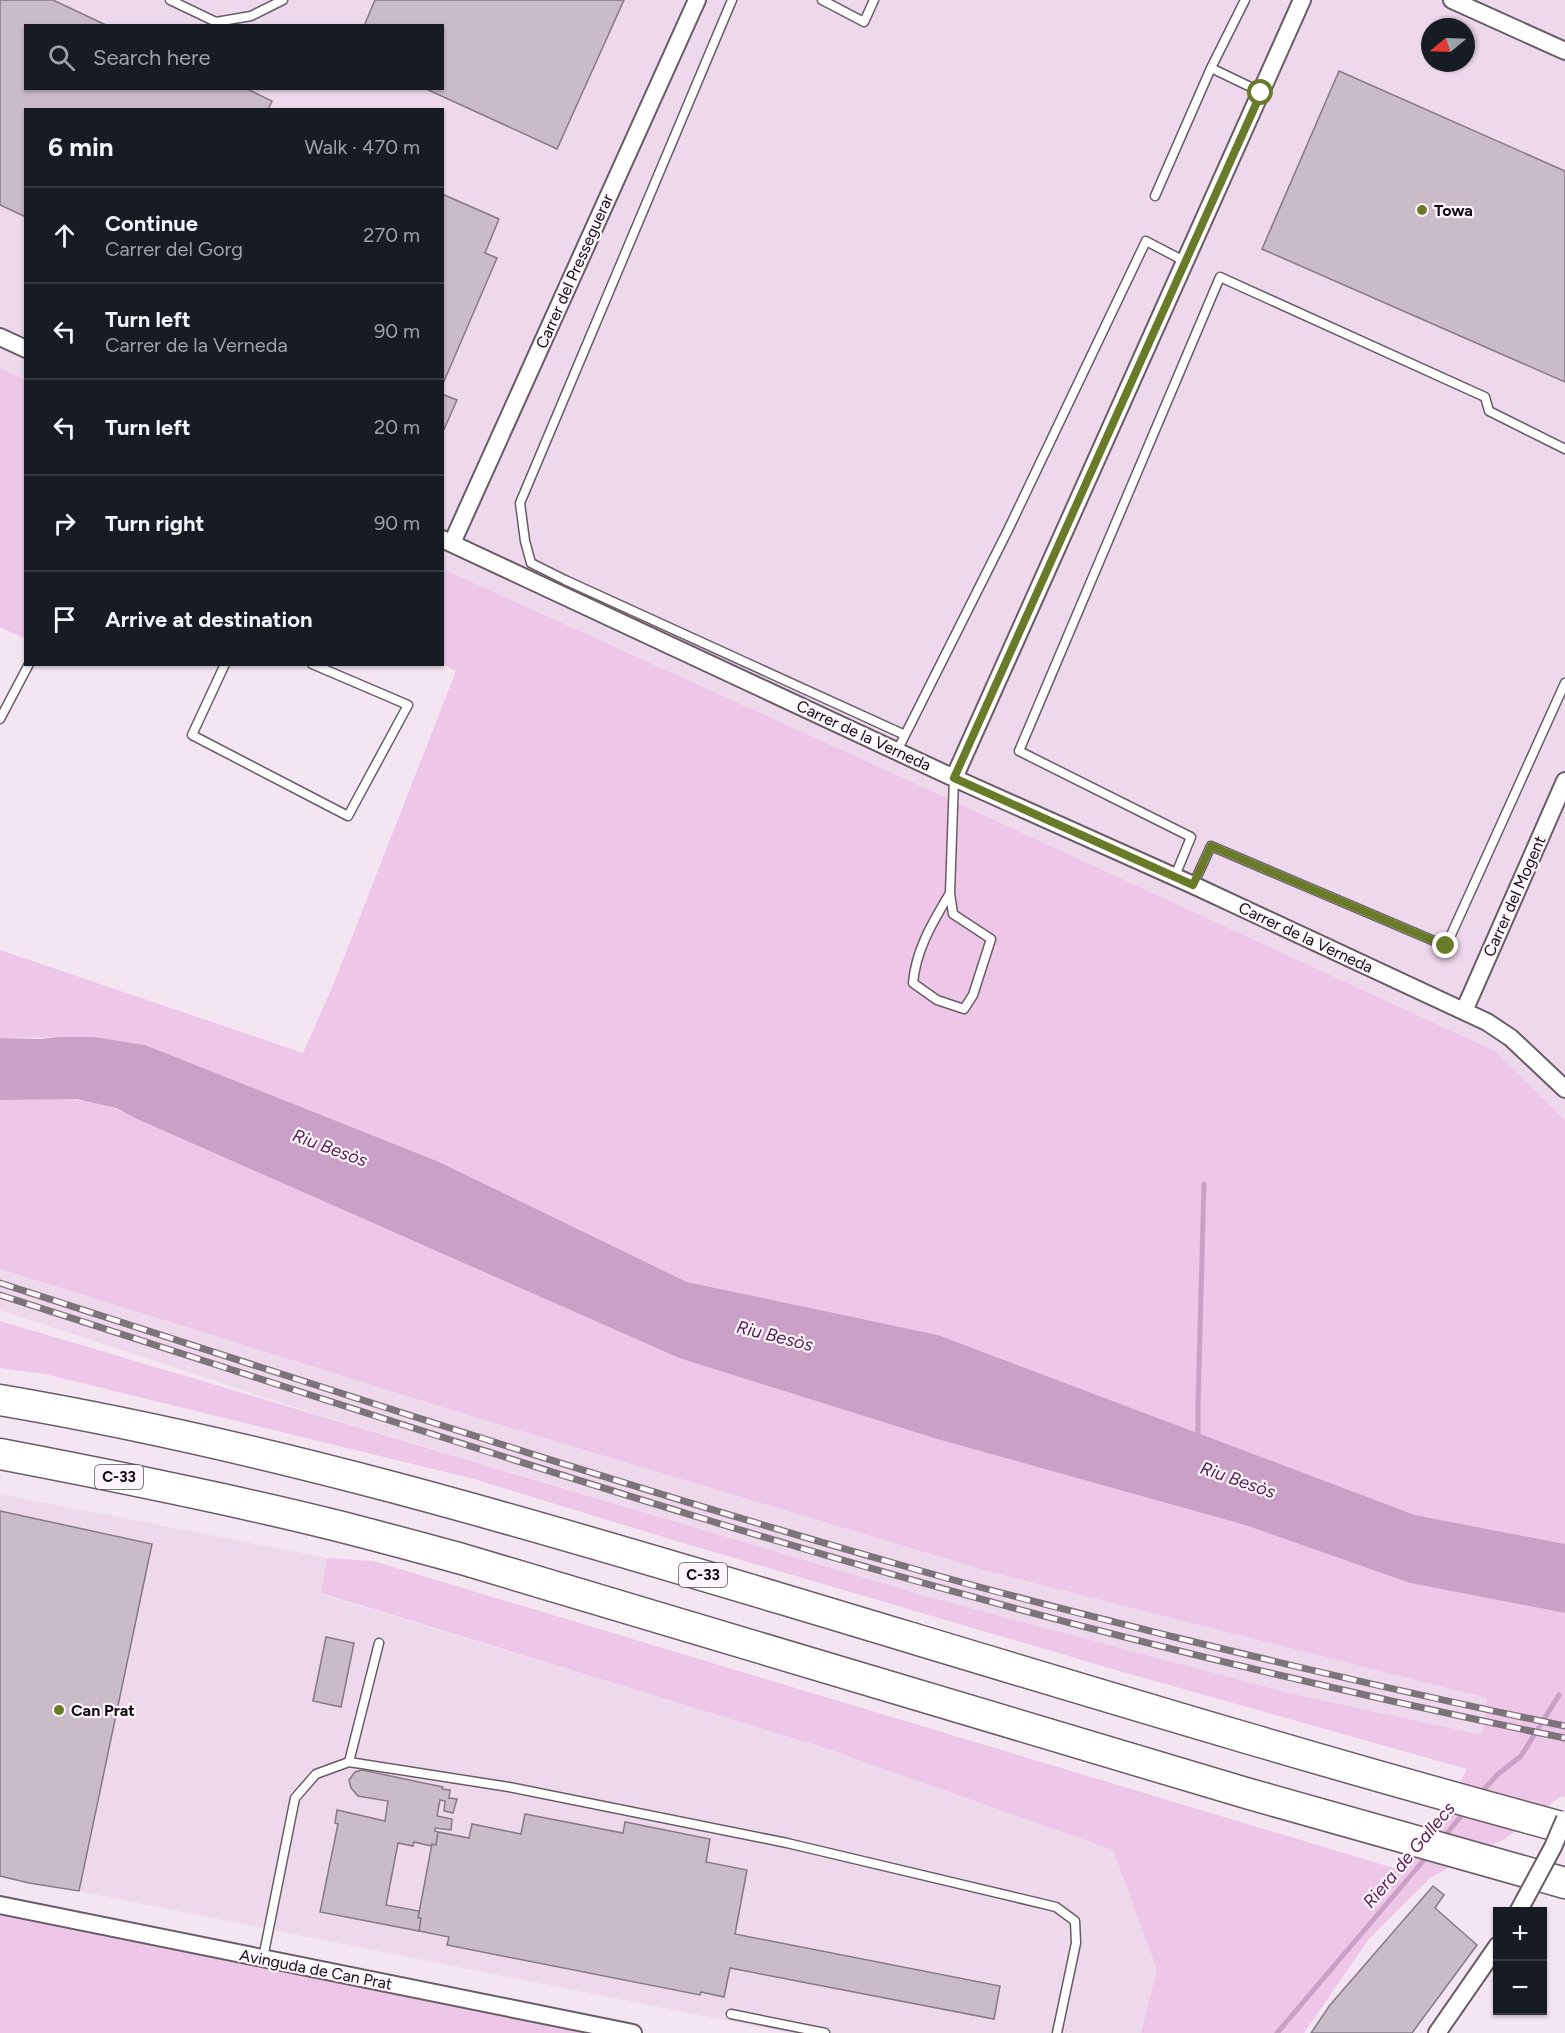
<!DOCTYPE html>
<html lang="en">
<head>
<meta charset="utf-8">
<style>
  body { margin:0; font-family:Figtree,sans-serif; background:#20242c; color:#f1f3f6 }
  .controls { position:absolute; right:18px; bottom:18px; display:grid; overflow:hidden; border-radius:0px; box-shadow:0 2px 4px #0004 }
  .controls button { width:54px; height:54px; display:grid; place-items:center; padding:0; border:0; border-bottom:2px solid #363941; background:#171b24; color:#f1f3f6; font:30px sans-serif }
  .compass { position:absolute; left:1421px; top:18px; width:54px; height:54px; border-radius:50%; background:#171b24; box-shadow:0 2px 4px #0004; rotate:251deg }
  .stop { position:absolute; width:18px; height:18px; margin:-14px; border:4px solid #697a29; border-radius:50%; background:#fff }
  .stop.end { background:#697a29; border-color:#fff; box-shadow:0 2px 6px #0008 }
  .list { margin:0; padding:0; list-style:none }
  h2 { display:flex; justify-content:space-between; align-items:center; height:78px; margin:0; padding:0 24px; font-size:26px }
  h2 small { font-size:20px; font-weight:400; color:#9ea1a6 }
  .list li { display:grid; grid-template-columns:39px 1fr auto; gap:18px; align-items:center; box-sizing:border-box; height:96px; padding:0 24px; border-top:2px solid #363941 }
  .list b { display:block; font-size:22px; white-space:nowrap }
  .list p { margin:0; font-size:20px; white-space:nowrap; color:#9ea1a6 }
  .list em { font-size:20px; font-style:normal; color:#9ea1a6 }
  .icon { flex:none; width:33px; height:33px; fill:none; stroke:currentColor; stroke-width:2; stroke-linecap:round; stroke-linejoin:round }
  .map { position:relative; flex:none; width:1565px; height:2033px; overflow:hidden }
  .search { position:absolute; background:#171b24; box-shadow:0 2px 4px #0004; left:24px; top:24px; width:420px; height:66px; display:flex; align-items:center; gap:15px; box-sizing:border-box; padding:0 21px; border-radius:0px; color:#9ea1a6; font-size:22px }
  .panel { position:absolute; background:#171b24; box-shadow:0 2px 4px #0004; left:24px; top:108px; width:420px; height:558px; border-radius:0px }
  .map>svg:first-child { display:block }
</style>
</head>
<body>
<div class="map">
<svg width="1565" height="2033" viewBox="0 0 1565 2033">
  <rect width="100%" height="100%" fill="#f4e5f2"/>
  <!-- built -->
  <path fill="#eed8eb" fill-rule="evenodd" d="M 0,0 L 1565,0 L 1565,1120 L 1495,1051 L 890,772 L 443,569 L 442,110 L 26,110 L 25,380 L 0,368 ZM 26,26 L 442,26 L 442,88 L 26,88 ZM 1430,27 L 1466,27 L 1466,63 L 1430,63 Z
    M 0,1269 L 468,1415 L 987,1571 L 1488,1698 L 1482,1735 L 1293,1694 L 929,1597 L 316,1414 L 0,1310 Z
    M 0,1494 L 327,1558 L 321,1594 L 822,1747 L 1113,1850 L 1157,1970 L 1141,2033 L 789,2033 L 79,1891 L 152,1544 L 0,1511 Z"/>
  <!-- green -->
  <path fill="#edc6e8" d="M 0,368 L 25,380 L 26,633 L 23,638 L 0,627 Z
    M 443,569 L 890,772 L 1495,1051 L 1565,1120 L 1565,1544 L 1415,1515 L 938,1335 L 687,1282 L 437,1161 L 145,1045 L 94,1037 L 0,1038 L 0,950 L 303,1053 L 334,983 L 456,671 L 443,664 Z
    M 50,1098 C 84,1099 107,1103 137,1119 L 679,1358 L 937,1439 L 1245,1525 L 1410,1583 L 1565,1613 L 1565,1797 L 1561,1796 L 1506,1838 L 1431,1877 L 1368,1940 L 1304,2033 L 1141,2033 L 1157,1970 L 1113,1850 L 822,1747 L 321,1593 L 327,1558 L 373,1561 L 1397,1869 L 1436,1827 L 1467,1769 L 1123,1672 L 673,1540 L 474,1479 L 45,1374 L 0,1368 L 0,1321 L 929,1597 L 1293,1694 L 1482,1735 L 1487,1698 L 987,1571 L 468,1415 L 0,1269 L 0,1100 Z
    M 0,1913 L 584,2033 L 0,2033 Z"/>
  <!-- water -->
  <path fill="#cba0c6" d="M 59,1037 L 94,1037 L 145,1045 L 437,1161 L 687,1282 L 938,1335 L 1415,1515 L 1565,1544 L 1565,1613 L 1410,1583 L 1245,1525 L 937,1439 L 679,1358 L 137,1119 L 116,1108 L 77,1099 L 0,1100 L 0,1038 L 40,1039 Z"/>
  <g fill="none" stroke-linecap="round" stroke-linejoin="round">
    <!-- stream -->
    <path stroke="#cba0c6" stroke-width="5" d="M 1198,1440 L 1198,1405 L 1204,1184
      M 1480,1794 L 1497,1775 L 1521,1756 L 1559,1695
      M 1443,1838 L 1466,1810
      M 1277,2033 L 1429,1854"/>
  </g>
  <!-- building -->
  <path fill="#cabbc8" stroke="#877985" stroke-width="1.5" d="M 0,0 L 53,0 L 108,26 L 26,26 L 26,88 L 245,88 L 272,101 L 268,110 L 26,110 L 26,217 L 0,205 Z
    M 375,0 L 624,0 L 557,149 L 424,88 L 442,88 L 442,26 L 364,26 Z
    M 1339,71 L 1565,171 L 1565,382 L 1262,249 Z
    M 442,194 L 499,219 L 485,253 L 497,258 L 442,386 Z
    M 442,394 L 457,400 L 442,434 Z
    M 0,1511 L 152,1544 L 79,1891 L 29,1883 L 0,1876 Z
    M 326,1637 L 354,1643 L 341,1707 L 313,1701 Z
    M 362,1770 L 443,1787 L 442,1789 L 450,1790 L 449,1798 L 457,1799 L 453,1813 L 444,1811 L 445,1801 L 440,1800 L 437,1816 L 452,1819 L 451,1830 L 435,1828 L 435,1831 L 438,1832 L 436,1845 L 432,1844 L 431,1846 L 414,1842 L 413,1846 L 398,1843 L 386,1905 L 419,1911 L 418,1918 L 421,1918 L 419,1931 L 320,1912 L 338,1824 L 335,1823 L 337,1810 L 385,1821 L 388,1801 L 358,1796 L 351,1788 L 349,1780 L 355,1772 Z
    M 525,1814 L 623,1833 L 625,1822 L 710,1839 L 706,1862 L 747,1870 L 735,1934 L 1000,1986 L 994,2019 L 730,1968 L 724,1997 L 701,1992 L 700,1995 L 447,1945 L 449,1937 L 419,1931 L 421,1918 L 418,1918 L 432,1844 L 436,1845 L 438,1832 L 469,1838 L 472,1824 L 521,1834 Z
    M 1433,1886 L 1444,1895 L 1435,1908 L 1477,1945 L 1412,2033 L 1311,2033 L 1330,2005 Z"/>
  <g fill="none" stroke-linecap="round" stroke-linejoin="round">
    <defs>
      <path id="lane" d="M 170,0 L 216,22 L 251,16 L 283,0
        M 732,0 L 520,503 L 525,541 L 531,563 L 565,580 L 905,735
        M 822,0 L 864,22 L 874,0
        M 1211,68 L 1245,0
        M 1155,196 L 1211,68 L 1261,92
        M 225,664 L 192,735 L 348,816 L 408,705 L 312,664
        M 0,719 L 29,664
        M 897,751 L 1008,530 L 1146,241 L 1186,262
        M 1175,876 L 1191,837 L 1019,751 L 1220,277 L 1485,397 L 1489,411 L 1565,449
        M 1193,885 L 1211,846 L 1446,946 L 1565,683
        M 950,893 C 933,922 916,949 913,983 L 937,1000 L 964,1009 L 973,995 L 991,939 L 953,914 L 950,893 L 954,778
        M 349,1762 L 379,1643
        M 263,1958 L 295,1798 L 316,1774 L 349,1762 L 509,1787 L 787,1843 L 1056,1907 L 1075,1921 L 1076,1943 L 1057,2033
        M 731,2014 L 825,2033"/>
      <path id="street" d="M 1452,0 L 1565,51
        M 0,337 L 26,349
        M 442,539 L 954,778 L 1193,885 L 1487,1022 L 1511,1038 L 1565,1089
        M 452,543 L 697,0
        M 954,778 L 1302,0
        M 1464,1011 L 1565,781
        M 0,1905 L 633,2033
        M 1437,2033 L 1498,1945"/>
      <path id="highway" d="M 0,1400 C 266,1445 524,1522 782,1599 C 1042,1677 1302,1757 1565,1828
        M 0,1454 C 110,1475 221,1497 330,1524 C 374,1535 418,1547 462,1559 L 1246,1793 L 1565,1883"/>
    </defs>
    <!-- lane casing -->
    <use href="#lane" stroke="#695c67" stroke-width="11"/>
    <!-- street casing -->
    <use href="#street" stroke="#695c67" stroke-width="20"/>
    <!-- highway casing -->
    <use href="#highway" stroke="#695c67" stroke-width="33"/>
    <!-- lane -->
    <use href="#lane" stroke="#fff" stroke-width="8"/>
    <!-- street -->
    <use href="#street" stroke="#fff" stroke-width="16"/>
    <!-- highway -->
    <use href="#highway" stroke="#fff" stroke-width="30"/>
    <defs>
      <path id="rail" d="M 0,1283 C 298,1379 596,1478 897,1564 C 989,1591 1082,1614 1174,1637 C 1304,1669 1434,1699 1565,1726
        M 0,1295 C 234,1370 467,1447 701,1518 C 985,1605 1274,1679 1565,1738"/>
    </defs>
    <!-- rail casing -->
    <use href="#rail" stroke="#7d737b" stroke-width="7"/>
    <!-- rail -->
    <use href="#rail" stroke="#fdf4fc" stroke-width="4.5" stroke-dasharray="14" stroke-linecap="butt"/>
    <defs>
      <path id="street-bridge" d="M 1518,1912 L 1553,1847 L 1565,1819"/>
    </defs>
    <!-- street-bridge casing -->
    <use href="#street-bridge" stroke="#695c67" stroke-width="20" stroke-linecap="butt"/>
    <!-- street-bridge -->
    <use href="#street-bridge" stroke="#fff" stroke-width="16"/>
  </g>
  <g fill="none" stroke-linecap="round" stroke-linejoin="round">
    <!-- route -->
    <path stroke="#697a29" stroke-width="8" d="M 1261,93 L 954,778 L 1193,885 L 1211,846 L 1446,946"/>
  </g>
  <!-- markers -->
  <g fill="#697a29" stroke="#fdf4fc" stroke-width="2">
    <circle cx="1422" cy="210" r="6"/>
    <circle cx="59" cy="1710" r="6"/>
  </g>
  <g text-anchor="middle" stroke-width="4.5" stroke-linejoin="round" paint-order="stroke">
    <!-- shield labels -->
    <g fill="#fdf4fc" stroke="#575156" stroke-width="1.5">
      <rect x="95" y="1465" width="48" height="24" rx="4.5"/>
      <rect x="679" y="1563" width="48" height="24" rx="4.5"/>
    </g>
    <g font-size="15" font-weight="bold" fill="#100b0f">
      <text x="119" y="1482">C-33</text>
      <text x="703" y="1580">C-33</text>
    </g>
    <!-- poi labels -->
    <g font-size="16" font-weight="bold" fill="#100b0f" stroke="#fdf4fc" text-anchor="start">
      <text x="1434" y="216">Towa</text>
      <text x="71" y="1716">Can Prat</text>
    </g>
    <!-- street labels -->
    <g font-size="16" fill="#100b0f" stroke="#fdf4fc">
      <text transform="translate(574 271) rotate(-66)" y="6">Carrer del Presseguerar</text>
      <text transform="translate(864 735) rotate(25)" y="6">Carrer de la Verneda</text>
      <text transform="translate(1514 896) rotate(-66)" y="6">Carrer del Mogent</text>
      <text transform="translate(1306 937) rotate(25)" y="6">Carrer de la Verneda</text>
      <text transform="translate(316 1969) rotate(11)" y="6">Avinguda de Can Prat</text>
    </g>
    <!-- water labels -->
    <g font-size="18" font-style="italic" fill="#531e4f" stroke="#fdf4fc">
      <text transform="translate(330 1148) rotate(20)" y="6">Riu Besòs</text>
      <text transform="translate(775 1336) rotate(14)" y="6">Riu Besòs</text>
      <text transform="translate(1238 1480) rotate(19)" y="6">Riu Besòs</text>
      <text transform="translate(1409 1855) rotate(-50)" y="6">Riera de Gallecs</text>
    </g>
  </g>
</svg>
<div class="controls">
<button>+</button>
<button>−</button>
</div>
<svg class="compass" viewBox="-18 -18 36 36"><path d="M0-13l5 13h-10z" fill="#e53935"/><path d="M0 13l5-13h-10z" fill="#9ea1a6"/></svg>
<div class="stop" style="left:1261px;top:93px"></div>
<div class="stop end" style="left:1446px;top:946px"></div>
<div class="search"><svg class="icon" aria-label="search" viewBox="0 0 24 24"><circle cx="10" cy="10" r="6"/><path d="M15 15l6 6"/></svg>Search here</div>
<section class="panel">
<h2>6 min<small>Walk · 470 m</small></h2>
<ul class="list">
<li><svg class="icon" aria-label="ahead" viewBox="0 0 24 24"><path d="M12 20V5M6 11l6-6 6 6"/></svg><div><b>Continue</b><p>Carrer del Gorg</p></div><em>270 m</em></li>
<li><svg class="icon" aria-label="left" viewBox="0 0 24 24"><path d="M17 20v-9H6M10 6l-5 5 5 5"/></svg><div><b>Turn left</b><p>Carrer de la Verneda</p></div><em>90 m</em></li>
<li><svg class="icon" aria-label="left" viewBox="0 0 24 24"><path d="M17 20v-9H6M10 6l-5 5 5 5"/></svg><div><b>Turn left</b></div><em>20 m</em></li>
<li><svg class="icon" aria-label="right" viewBox="0 0 24 24"><path d="M7 20v-9h11M14 6l5 5-5 5"/></svg><div><b>Turn right</b></div><em>90 m</em></li>
<li><svg class="icon" aria-label="arrive" viewBox="0 0 24 24"><path d="M6 21V4h12l-3 4 3 4H6"/></svg><div><b>Arrive at destination</b></div></li>
</ul>
</section>
</div>
</body>
</html>
